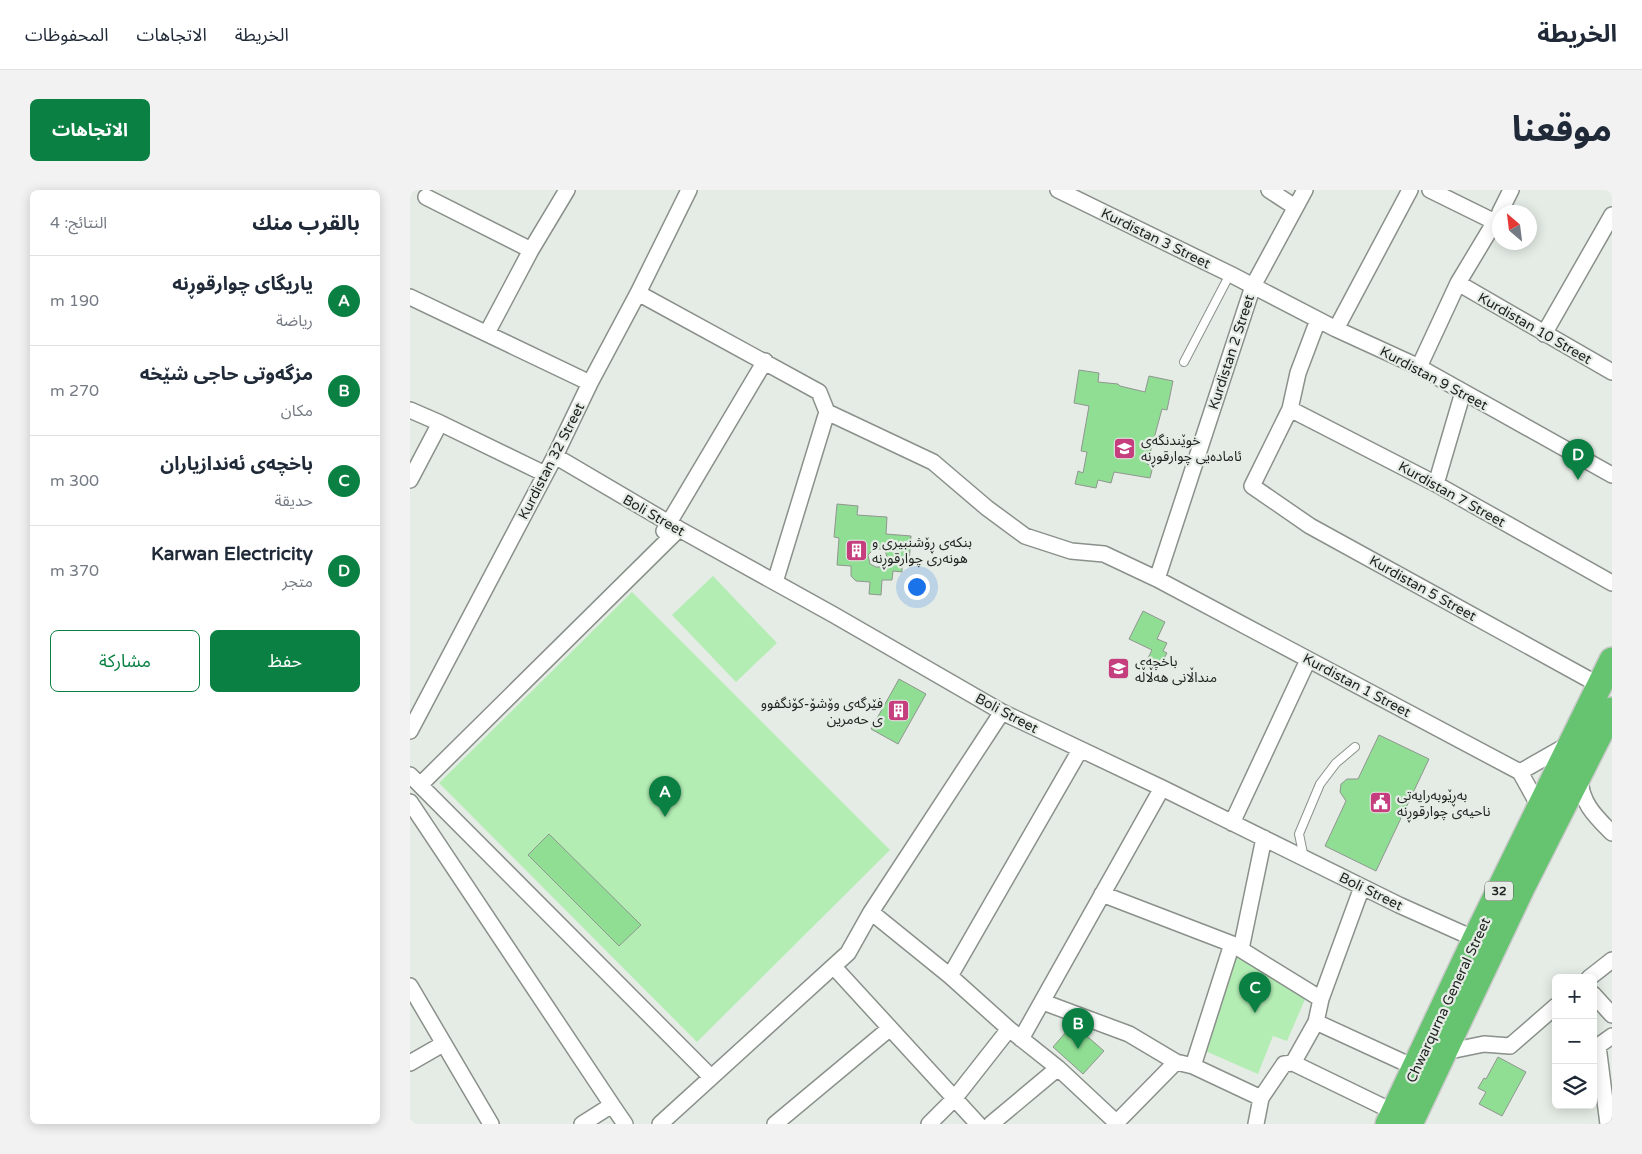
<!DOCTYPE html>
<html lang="ar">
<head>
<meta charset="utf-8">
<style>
  body { margin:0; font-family:"Varela Round","Noto Sans Arabic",sans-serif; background:#f2f2f3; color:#1f2937; direction:rtl }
  .controls { position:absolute; right:15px; bottom:15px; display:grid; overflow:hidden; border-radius:8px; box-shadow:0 2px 12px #0003 }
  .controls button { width:45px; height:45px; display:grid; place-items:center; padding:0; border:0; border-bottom:1px solid #e0e1e3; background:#fff; color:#1f2937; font:25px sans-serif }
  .compass { position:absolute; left:1082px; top:15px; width:45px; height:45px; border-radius:50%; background:#fff; box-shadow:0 2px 12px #0003; rotate:332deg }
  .you { position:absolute; left:506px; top:396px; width:18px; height:18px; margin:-12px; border:4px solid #fff; border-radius:50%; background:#1a73e8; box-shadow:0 0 0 8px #1a73e833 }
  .badge { display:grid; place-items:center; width:32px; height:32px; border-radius:50%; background:#0b8043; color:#fff; font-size:16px; font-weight:700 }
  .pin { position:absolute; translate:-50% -41px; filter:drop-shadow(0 1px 2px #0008) }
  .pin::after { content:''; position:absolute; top:26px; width:18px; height:15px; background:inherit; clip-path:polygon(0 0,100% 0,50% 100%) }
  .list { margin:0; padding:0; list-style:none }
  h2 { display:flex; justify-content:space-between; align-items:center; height:65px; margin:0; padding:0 20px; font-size:21px }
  h2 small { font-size:16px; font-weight:400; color:#747a83 }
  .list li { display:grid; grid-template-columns:32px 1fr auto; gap:15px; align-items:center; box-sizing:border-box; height:90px; padding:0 20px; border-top:1px solid #e0e1e3 }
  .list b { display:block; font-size:19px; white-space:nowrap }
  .list p { margin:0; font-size:16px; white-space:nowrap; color:#747a83 }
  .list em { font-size:16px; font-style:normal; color:#747a83 }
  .actions { display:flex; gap:10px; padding:15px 20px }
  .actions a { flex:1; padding:11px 0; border:1px solid #0b8043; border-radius:8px; text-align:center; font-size:18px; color:#0b8043 }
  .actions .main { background:#0b8043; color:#fff }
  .icon { flex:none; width:28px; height:28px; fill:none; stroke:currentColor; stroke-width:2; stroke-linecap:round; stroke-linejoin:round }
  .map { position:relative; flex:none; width:1202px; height:934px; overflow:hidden; direction:ltr; border-radius:8px }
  header { display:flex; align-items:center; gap:30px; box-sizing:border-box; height:70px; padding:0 25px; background:#fff; border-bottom:1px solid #e0e1e3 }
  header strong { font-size:24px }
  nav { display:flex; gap:28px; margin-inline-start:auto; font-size:18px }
  .intro { display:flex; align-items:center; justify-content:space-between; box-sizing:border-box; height:120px; padding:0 30px }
  h1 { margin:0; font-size:35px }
  .button { padding:12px 22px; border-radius:8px; background:#0b8043; color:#fff; font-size:18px; font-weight:700 }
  main { display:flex; gap:30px; padding:0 30px }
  aside { flex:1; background:#fff; border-radius:8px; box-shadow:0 2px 12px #0003 }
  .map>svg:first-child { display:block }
</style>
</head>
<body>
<header>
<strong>الخريطة</strong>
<nav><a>الخريطة</a><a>الاتجاهات</a><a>المحفوظات</a></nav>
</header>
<div class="intro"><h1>موقعنا</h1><a class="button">الاتجاهات</a></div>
<main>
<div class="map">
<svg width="1202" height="934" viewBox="0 0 1202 934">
  <rect width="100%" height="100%" fill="#e5ece5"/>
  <!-- green -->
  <path fill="#b3edb4" d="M 303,386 L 367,453 L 326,492 L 262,425 Z
    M 222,402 L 480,660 L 287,852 L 29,593 Z
    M 825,767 L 899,800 L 877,851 L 863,846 L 848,884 L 786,857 Z"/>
  <!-- building -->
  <path fill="#90dd94" stroke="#909690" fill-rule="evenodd" d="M 669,180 L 689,183 L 688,192 L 708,194 L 710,196 L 735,202 L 739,186 L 763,191 L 757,220 L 752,219 L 737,274 L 743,276 L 740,288 L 704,282 L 701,293 L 688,290 L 686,298 L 665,294 L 668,281 L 673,283 L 677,262 L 671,261 L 679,216 L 664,213 Z
    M 427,314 L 448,316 L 447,325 L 477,327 L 476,344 L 501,346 L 499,374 L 492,374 L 492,382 L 483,381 L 482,390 L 472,390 L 471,405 L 459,404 L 460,392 L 446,391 L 441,386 L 441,376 L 427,375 L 429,348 L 424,347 ZM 465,358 L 475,360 L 478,371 L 472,377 L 466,377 L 460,374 L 458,365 Z
    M 733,421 L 755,432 L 747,449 L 757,453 L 753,461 L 757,463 L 751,474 L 749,472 L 747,475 L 737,470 L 742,460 L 719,449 Z
    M 489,489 L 516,504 L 488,554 L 461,539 Z
    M 969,545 L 1019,569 L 966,681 L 915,656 L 936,611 L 930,602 L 931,594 L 937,589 L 948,589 Z
    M 139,644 L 231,735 L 209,756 L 118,665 Z
    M 663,834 L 694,861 L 673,884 L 643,857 Z
    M 1088,867 L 1116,882 L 1092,926 L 1069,914 L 1076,902 L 1068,898 L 1074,888 L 1076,889 Z"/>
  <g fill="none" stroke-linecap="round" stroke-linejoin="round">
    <defs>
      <path id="service" d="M 774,172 L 820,84
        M 894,668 L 889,644 L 910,594 L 926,573 L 945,557"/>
      <path id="minor" d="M 648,0 L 820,84 L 926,139 L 1009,177 L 1202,285
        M 859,0 L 885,17
        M 1020,0 L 1085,32
        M 16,7 L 121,60
        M 1090,22 L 1101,0
        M 1048,93 L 1202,182
        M 228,103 L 409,202 L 417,222 L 365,392
        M 0,107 L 180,193
        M 908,130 L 888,183 L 880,219 L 842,296 L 900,336 L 1189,495
        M 926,139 L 1000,0
        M 77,143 L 121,60 L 157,0
        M 1134,144 L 1202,25
        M 1009,177 L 1048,93 L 1090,23
        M 880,219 L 1026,294 L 1202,393
        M 0,220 L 30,233 L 135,284
        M 417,222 L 523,272 L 577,318 L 615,346 L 661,361 L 694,364 L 747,389 L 1110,582 L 1130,618
        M 145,266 L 269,339 L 424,425 L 592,522 L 752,598 L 989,715 L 1065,749
        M 0,290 L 30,233
        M 1026,294 L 1053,202
        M 254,341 L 355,171
        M 747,389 L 843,96 L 895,0
        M 0,541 L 145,266 L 180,193 L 228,103 L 279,0
        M 1110,582 L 1159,554
        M 0,585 L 301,887
        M 1170,586 C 1170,612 1185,626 1202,643
        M 10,595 L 269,339
        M 0,612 L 202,915
        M 822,633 L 898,470
        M 692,704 L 822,754 L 911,809
        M 461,722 L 540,786 L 599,839 L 648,878 L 708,934
        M 831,759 L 854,648
        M 424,777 L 568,934
        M 540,786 L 670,560
        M 1179,788 L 1202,770
        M 0,796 L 81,934
        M 1183,804 L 1202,825
        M 633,812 L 719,844 L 766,872 L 783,876 L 822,754
        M 906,832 L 1006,878
        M 611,849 L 752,598
        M 1035,862 L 1074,854 L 1100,856 L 1146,816
        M 0,873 L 33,854
        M 883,873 L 906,832 L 911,809 L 952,697
        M 783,876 L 851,908
        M 172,934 L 202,915 L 215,934
        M 250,934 L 438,763 L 461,722 L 592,522
        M 365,934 L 479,839
        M 519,934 L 544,909 L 599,839
        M 581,934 L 648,878
        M 705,934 L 766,872
        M 846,934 L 851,908 L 874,874 L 883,873 L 984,922
        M 1198,934 L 1188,856 L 1202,846"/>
      <path id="trunk" d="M 978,934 L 1065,749 L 1202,470
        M 1000,934 L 1113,696 L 1202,520"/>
    </defs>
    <!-- service casing -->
    <use href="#service" stroke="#8a908a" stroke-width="10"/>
    <!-- minor casing -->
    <use href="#minor" stroke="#8a908a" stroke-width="18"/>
    <!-- trunk casing -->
    <use href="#trunk" stroke="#cacaca" stroke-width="28"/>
    <!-- service -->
    <use href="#service" stroke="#fff" stroke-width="8"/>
    <!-- minor -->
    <use href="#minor" stroke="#fff" stroke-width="15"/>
    <!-- trunk -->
    <use href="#trunk" stroke="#66c370" stroke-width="25"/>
  </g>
  <!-- icons -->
  <defs>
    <symbol id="school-square" viewBox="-11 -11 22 22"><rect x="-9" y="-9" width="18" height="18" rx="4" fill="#c53e7e" stroke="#e5ece5"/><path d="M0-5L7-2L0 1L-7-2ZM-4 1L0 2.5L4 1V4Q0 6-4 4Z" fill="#fff"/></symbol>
    <symbol id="building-square" viewBox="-11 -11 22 22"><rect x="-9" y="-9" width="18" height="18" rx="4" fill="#c53e7e" stroke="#e5ece5"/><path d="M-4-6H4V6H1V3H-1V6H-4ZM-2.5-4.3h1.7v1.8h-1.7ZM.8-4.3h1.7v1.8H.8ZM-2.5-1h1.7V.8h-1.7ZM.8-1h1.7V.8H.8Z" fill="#fff"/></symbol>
    <symbol id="civic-square" viewBox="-11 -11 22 22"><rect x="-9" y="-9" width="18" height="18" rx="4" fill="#c53e7e" stroke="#e5ece5"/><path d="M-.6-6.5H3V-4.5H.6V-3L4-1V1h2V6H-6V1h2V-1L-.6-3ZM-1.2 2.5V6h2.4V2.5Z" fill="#fff"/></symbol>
  </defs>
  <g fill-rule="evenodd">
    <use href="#school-square" x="702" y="246" width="25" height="25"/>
    <use href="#building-square" x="434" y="348" width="25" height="25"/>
    <use href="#school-square" x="696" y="466" width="25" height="25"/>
    <use href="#building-square" x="476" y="508" width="25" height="25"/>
    <use href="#civic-square" x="958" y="600" width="25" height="25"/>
  </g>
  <g text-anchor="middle" stroke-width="4.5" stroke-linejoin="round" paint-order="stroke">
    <!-- shield labels -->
    <rect fill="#e5ece5" stroke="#5c605c" stroke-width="1" x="1075" y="691.5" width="28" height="19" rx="4"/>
    <g font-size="12" font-weight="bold" fill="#212421">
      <text x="1089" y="705">32</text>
    </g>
    <!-- street labels -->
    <g font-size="14" fill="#212421" stroke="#e5ece5">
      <text transform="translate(746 48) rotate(26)" y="5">Kurdistan 3 Street</text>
      <text transform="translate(1125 138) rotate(30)" y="5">Kurdistan 10 Street</text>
      <text transform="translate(821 162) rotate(-72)" y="5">Kurdistan 2 Street</text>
      <text transform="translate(1024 188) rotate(28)" y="5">Kurdistan 9 Street</text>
      <text transform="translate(141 271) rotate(-63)" y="5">Kurdistan 32 Street</text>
      <text transform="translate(1042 304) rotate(29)" y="5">Kurdistan 7 Street</text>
      <text transform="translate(244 325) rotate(30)" y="5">Boli Street</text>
      <text transform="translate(1013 398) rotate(29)" y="5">Kurdistan 5 Street</text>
      <text transform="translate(947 495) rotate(28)" y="5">Kurdistan 1 Street</text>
      <text transform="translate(597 523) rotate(28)" y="5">Boli Street</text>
      <text transform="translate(961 701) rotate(26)" y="5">Boli Street</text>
      <text transform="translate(1038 810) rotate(-65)" y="5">Chwarqurna General Street</text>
    </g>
    <!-- poi labels -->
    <g font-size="14" fill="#212421" stroke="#e5ece5" text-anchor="start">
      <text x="731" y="255">خوێندنگەی<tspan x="731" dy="16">ئامادەیی چوارقوڕنە</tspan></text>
      <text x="462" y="357">بنکەی ڕۆشنبیری و<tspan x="462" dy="16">هونەری چوارقوڕنە</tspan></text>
      <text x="725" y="476">باخچەی<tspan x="725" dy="16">منداڵانی هەڵاڵە</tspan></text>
      <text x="473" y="518" text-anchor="end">فێرگەی وۆشۆ-کۆنگفوو<tspan x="473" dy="16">ی حەمرین</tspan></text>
      <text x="987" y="610">بەڕێوبەرایەتی<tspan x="987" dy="16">ناحیەی چوارقوڕنە</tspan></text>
    </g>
  </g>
</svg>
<div class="controls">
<button>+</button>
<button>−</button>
<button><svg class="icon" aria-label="layers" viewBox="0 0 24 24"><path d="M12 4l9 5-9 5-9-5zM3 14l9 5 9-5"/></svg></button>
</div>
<svg class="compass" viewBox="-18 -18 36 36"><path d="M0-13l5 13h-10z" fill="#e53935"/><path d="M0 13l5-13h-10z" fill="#747a83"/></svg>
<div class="you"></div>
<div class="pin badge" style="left:255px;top:627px">A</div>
<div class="pin badge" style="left:668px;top:859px">B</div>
<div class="pin badge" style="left:845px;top:823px">C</div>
<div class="pin badge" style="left:1168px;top:290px">D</div>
</div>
<aside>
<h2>بالقرب منك<small>النتائج: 4</small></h2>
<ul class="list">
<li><span class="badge">A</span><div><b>یاریگای چوارقوڕنە</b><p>رياضة</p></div><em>190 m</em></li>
<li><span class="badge">B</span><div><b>مزگەوتی حاجی شێخە</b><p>مكان</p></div><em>270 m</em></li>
<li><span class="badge">C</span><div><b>باخچەی ئەندازیاران</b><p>حديقة</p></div><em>300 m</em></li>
<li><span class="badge">D</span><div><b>Karwan Electricity</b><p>متجر</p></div><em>370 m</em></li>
</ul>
<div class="actions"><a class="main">حفظ</a><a>مشاركة</a></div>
</aside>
</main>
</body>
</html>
